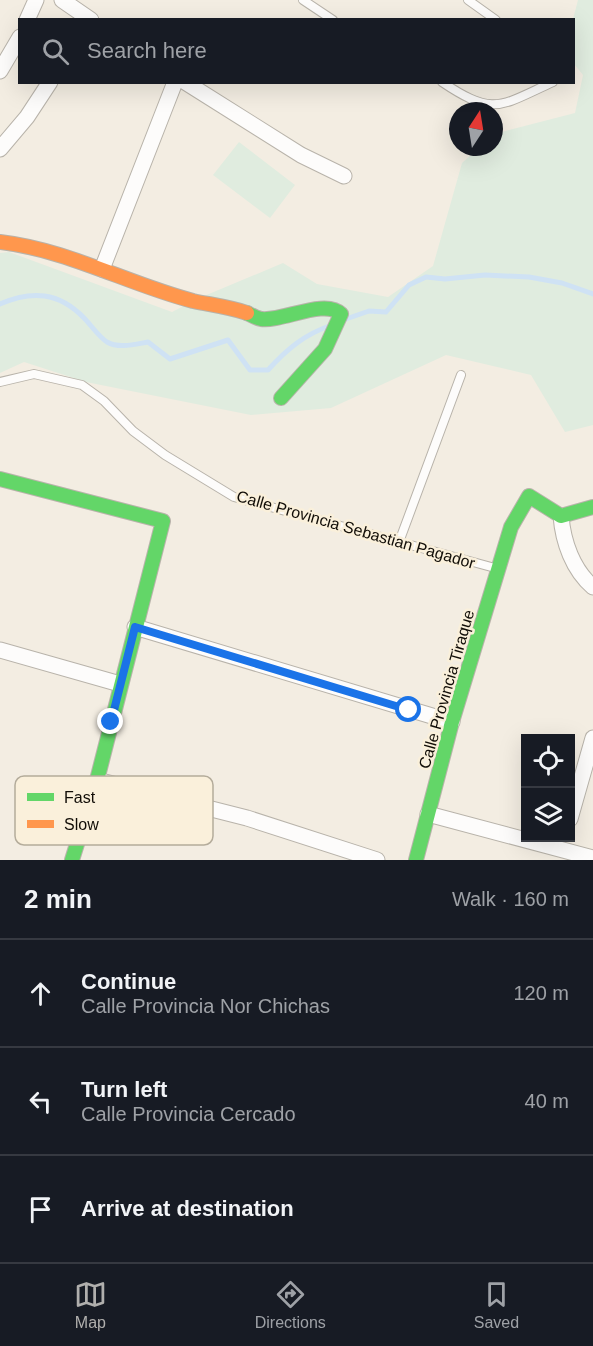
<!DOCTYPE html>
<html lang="en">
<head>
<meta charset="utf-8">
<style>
  body { margin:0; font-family:Helvetica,sans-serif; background:#242831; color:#f1f3f6 }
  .controls { position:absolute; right:18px; bottom:18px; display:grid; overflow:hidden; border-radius:0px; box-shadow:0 6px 24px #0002 }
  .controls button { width:54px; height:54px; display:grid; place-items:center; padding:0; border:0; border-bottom:2px solid #363941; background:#171b24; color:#f1f3f6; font:30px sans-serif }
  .compass { position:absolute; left:449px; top:102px; width:54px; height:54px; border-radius:50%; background:#171b24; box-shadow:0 6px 24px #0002; rotate:12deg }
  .stop { position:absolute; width:18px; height:18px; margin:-14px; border:4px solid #1a73e8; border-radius:50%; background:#fff }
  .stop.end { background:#1a73e8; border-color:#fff; box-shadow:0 2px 6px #0008 }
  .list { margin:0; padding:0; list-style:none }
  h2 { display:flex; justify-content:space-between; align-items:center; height:78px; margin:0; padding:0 24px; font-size:26px }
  h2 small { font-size:20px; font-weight:400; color:#9ea1a6 }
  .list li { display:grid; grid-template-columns:39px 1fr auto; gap:18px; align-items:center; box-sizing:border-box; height:108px; padding:0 24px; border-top:2px solid #363941 }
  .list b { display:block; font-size:22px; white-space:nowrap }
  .list p { margin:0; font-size:20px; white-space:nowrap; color:#9ea1a6 }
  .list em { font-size:20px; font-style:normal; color:#9ea1a6 }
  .icon { flex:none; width:33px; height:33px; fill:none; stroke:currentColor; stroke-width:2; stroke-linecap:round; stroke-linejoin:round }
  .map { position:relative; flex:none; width:593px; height:860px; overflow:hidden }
  .search { position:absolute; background:#171b24; box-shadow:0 6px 24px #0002; left:18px; right:18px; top:18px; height:66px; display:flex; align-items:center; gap:15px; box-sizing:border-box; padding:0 21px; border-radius:0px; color:#9ea1a6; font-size:22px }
  .sheet { height:402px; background:#171b24 }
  nav { display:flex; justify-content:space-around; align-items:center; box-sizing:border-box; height:84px; border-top:2px solid #363941; background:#171b24; font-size:16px; color:#9ea1a6 }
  nav a { display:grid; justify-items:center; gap:3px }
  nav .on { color:#b0afad }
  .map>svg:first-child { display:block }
</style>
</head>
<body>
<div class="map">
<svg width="593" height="860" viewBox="0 0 593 860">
  <rect width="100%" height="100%" fill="#f3ede2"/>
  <!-- green -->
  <path fill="#e0ecdf" d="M 578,0 L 593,0 L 593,425 L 565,432 L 531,375 L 446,355 L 331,408 L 251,415 L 86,382 L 24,362 L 0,373 L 0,253 L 9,252 L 172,312 L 197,299 L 283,263 L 317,284 L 388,297 L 433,266 L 462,163 L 480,147 L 494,147 L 494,134 L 575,113 L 583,75 L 574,64 L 573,19 Z
    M 239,142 L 295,185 L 270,218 L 213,175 Z"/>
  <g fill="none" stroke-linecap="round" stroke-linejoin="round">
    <!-- stream -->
    <path stroke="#cfe2f4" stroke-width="5" d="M 0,304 C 32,290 59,292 84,318 C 91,325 99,337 107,342 C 119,349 136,344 148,342 L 170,359 L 228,340 L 250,370 L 268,370 C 287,349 305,334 332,325
      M 346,319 L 369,311 L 386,312 L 409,285 L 426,277 L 445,279 L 485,275 L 529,277 L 562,283 L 593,294"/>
    <defs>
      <path id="lane" d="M 303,0 L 333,20
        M 468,0 L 496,20
        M 442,82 C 494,117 500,106 553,82
        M 0,382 L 34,374 L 82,385 L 104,401 L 133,431 L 165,455 L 234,497 L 495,568
        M 399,542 L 461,375"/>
      <path id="street" d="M 62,0 L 91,20
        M 27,20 L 36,0
        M 0,71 L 20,37
        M 185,82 L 301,155 L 344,176
        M 0,149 L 27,117 L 50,82
        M 102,269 L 175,82
        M 561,516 C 563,542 573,570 593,587
        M 135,627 L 452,722
        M 0,650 L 120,684
        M 97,780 L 247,818 L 377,860
        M 428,814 L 593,858
        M 570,819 L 593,738"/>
      <path id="fast" d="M 247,313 C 251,315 256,318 261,319 C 282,322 325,298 341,314 L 325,349 L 281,398
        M 0,479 L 163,521 L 97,780 L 72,860
        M 416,860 L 452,722 L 511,527 L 529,496 L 561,516 L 593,507"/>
      <path id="slow" d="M 0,242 C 68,250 128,284 193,301 C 212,305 229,307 247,313"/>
    </defs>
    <!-- lane casing -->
    <use href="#lane" stroke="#b8b3aa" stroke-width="10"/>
    <!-- street casing -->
    <use href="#street" stroke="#b8b3aa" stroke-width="17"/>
    <!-- fast casing -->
    <use href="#fast" stroke="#b8b3aa" stroke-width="16"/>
    <!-- slow casing -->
    <use href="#slow" stroke="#b8b3aa" stroke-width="16"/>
    <!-- lane -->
    <use href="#lane" stroke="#fdfcfb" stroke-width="8"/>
    <!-- street -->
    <use href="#street" stroke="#fdfcfb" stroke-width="15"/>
    <!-- fast -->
    <use href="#fast" stroke="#63d668" stroke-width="14"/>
    <!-- slow -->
    <use href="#slow" stroke="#ff974d" stroke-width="14"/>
  </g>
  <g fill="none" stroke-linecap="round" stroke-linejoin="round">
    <!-- route -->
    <path stroke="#1a73e8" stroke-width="8" d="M 111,722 L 135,627 L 409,710"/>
  </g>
  <g text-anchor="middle" stroke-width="5" stroke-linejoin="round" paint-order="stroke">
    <!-- street labels -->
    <g font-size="16" fill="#110d07" stroke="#faf0db">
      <text transform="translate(356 529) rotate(16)" y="6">Calle Provincia Sebastian Pagador</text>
      <text transform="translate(446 689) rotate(-74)" y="6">Calle Provincia Tiraque</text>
    </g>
  </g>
  <!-- legend -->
  <rect x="15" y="776" width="198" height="69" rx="9" fill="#faf0db" stroke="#b4ac9b" stroke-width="1.5"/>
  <rect x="27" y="793" width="27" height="8" fill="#63d668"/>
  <rect x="27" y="820" width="27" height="8" fill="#ff974d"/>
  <g font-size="16" fill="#110d07">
    <text x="64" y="803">Fast</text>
    <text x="64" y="830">Slow</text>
  </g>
</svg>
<div class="controls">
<button><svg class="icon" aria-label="locate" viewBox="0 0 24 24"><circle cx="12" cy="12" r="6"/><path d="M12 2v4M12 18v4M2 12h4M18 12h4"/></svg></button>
<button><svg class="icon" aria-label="layers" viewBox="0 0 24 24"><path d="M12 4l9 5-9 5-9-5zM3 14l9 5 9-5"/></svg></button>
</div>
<svg class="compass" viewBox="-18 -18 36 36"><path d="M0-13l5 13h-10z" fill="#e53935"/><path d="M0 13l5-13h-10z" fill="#9ea1a6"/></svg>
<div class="stop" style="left:409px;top:710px"></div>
<div class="stop end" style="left:111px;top:722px"></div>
<div class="search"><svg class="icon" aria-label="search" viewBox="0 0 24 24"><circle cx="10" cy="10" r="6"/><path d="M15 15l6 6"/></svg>Search here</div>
</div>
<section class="sheet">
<h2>2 min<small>Walk · 160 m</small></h2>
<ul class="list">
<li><svg class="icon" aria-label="ahead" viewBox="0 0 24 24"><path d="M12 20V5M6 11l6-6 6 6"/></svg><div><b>Continue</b><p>Calle Provincia Nor Chichas</p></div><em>120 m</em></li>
<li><svg class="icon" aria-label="left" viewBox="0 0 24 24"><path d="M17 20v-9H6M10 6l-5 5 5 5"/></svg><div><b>Turn left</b><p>Calle Provincia Cercado</p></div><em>40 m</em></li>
<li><svg class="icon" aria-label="arrive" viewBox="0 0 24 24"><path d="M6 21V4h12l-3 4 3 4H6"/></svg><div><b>Arrive at destination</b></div></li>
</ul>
</section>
<nav>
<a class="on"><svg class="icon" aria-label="map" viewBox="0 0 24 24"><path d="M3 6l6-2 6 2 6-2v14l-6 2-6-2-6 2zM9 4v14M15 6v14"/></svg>Map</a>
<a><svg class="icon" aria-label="directions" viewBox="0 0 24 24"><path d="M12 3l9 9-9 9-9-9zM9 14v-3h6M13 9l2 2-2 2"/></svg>Directions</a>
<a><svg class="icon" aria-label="saved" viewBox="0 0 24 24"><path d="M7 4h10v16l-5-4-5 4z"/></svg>Saved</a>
</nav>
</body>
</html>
